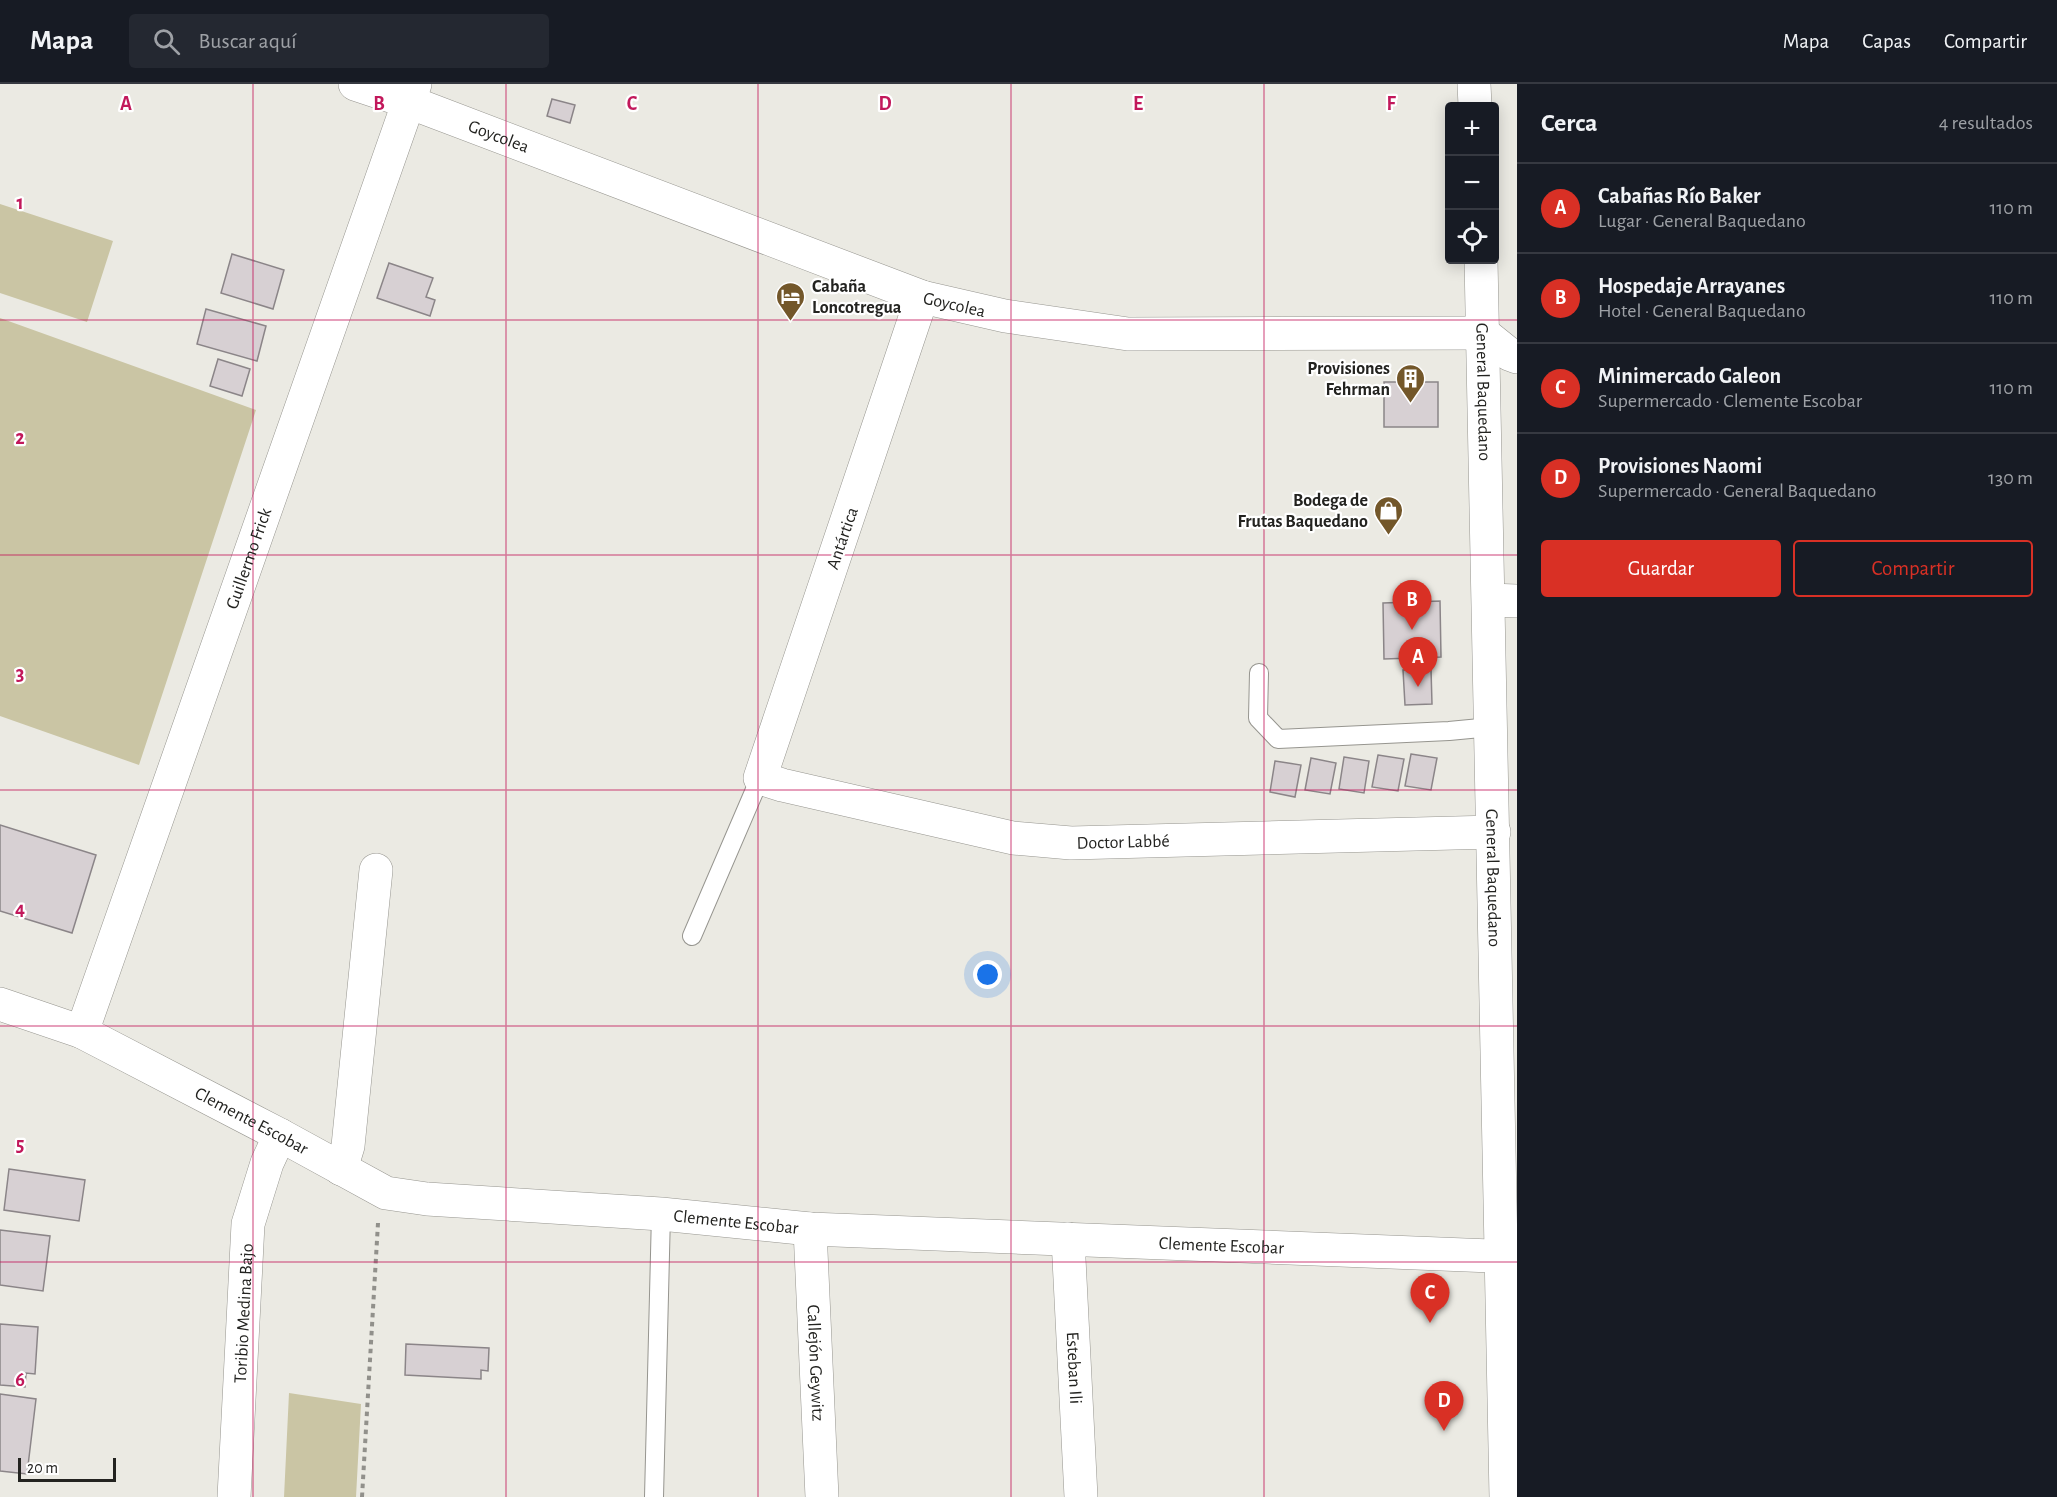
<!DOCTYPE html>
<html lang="es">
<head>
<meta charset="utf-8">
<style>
  body { margin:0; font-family:"Alegreya Sans",sans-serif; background:#242831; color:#f1f3f6 }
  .controls { position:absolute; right:18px; top:18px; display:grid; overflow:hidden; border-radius:6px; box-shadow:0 3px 15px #0003 }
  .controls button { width:54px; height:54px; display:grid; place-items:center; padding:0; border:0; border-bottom:2px solid #363941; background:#171b24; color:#f1f3f6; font:30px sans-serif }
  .scale { position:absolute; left:18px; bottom:15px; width:98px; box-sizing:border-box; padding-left:6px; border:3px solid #232320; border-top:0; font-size:16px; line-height:21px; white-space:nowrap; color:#232320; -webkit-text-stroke:4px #fff; paint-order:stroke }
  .you { position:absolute; left:988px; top:891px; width:21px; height:21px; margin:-15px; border:4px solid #fff; border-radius:50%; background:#1a73e8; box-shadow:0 0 0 9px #1a73e833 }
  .badge { display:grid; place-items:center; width:39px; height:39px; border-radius:50%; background:#d93025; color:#fff; font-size:20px; font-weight:700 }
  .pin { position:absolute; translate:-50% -50px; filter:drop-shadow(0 2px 3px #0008) }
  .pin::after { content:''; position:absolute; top:32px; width:21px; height:18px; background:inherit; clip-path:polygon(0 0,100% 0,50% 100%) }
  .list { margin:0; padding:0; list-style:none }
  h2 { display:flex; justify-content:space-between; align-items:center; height:78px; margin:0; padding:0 24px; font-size:26px }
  h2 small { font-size:20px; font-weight:400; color:#9ea1a6 }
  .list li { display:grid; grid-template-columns:39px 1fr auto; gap:18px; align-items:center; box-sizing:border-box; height:90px; padding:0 24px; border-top:2px solid #363941 }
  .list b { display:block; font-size:22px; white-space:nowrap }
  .list p { margin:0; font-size:20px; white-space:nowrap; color:#9ea1a6 }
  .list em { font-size:20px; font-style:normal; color:#9ea1a6 }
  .actions { display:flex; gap:12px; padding:18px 24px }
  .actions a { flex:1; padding:14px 0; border:2px solid #d93025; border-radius:6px; text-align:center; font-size:21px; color:#d93025 }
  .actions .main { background:#d93025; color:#fff }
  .icon { flex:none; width:33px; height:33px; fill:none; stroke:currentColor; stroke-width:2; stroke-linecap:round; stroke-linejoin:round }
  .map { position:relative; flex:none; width:1517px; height:1413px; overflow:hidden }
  header { display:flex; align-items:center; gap:36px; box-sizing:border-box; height:84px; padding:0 30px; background:#171b24; border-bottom:2px solid #363941 }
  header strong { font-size:28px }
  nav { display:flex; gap:33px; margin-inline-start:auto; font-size:21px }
  .search { width:420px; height:54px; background:#242831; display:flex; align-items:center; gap:15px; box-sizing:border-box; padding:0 21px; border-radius:6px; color:#9ea1a6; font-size:22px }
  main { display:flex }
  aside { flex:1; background:#171b24 }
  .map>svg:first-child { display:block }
</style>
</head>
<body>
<header>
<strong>Mapa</strong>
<div class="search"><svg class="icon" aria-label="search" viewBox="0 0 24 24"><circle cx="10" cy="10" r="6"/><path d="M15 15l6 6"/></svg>Buscar aquí</div>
<nav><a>Mapa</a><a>Capas</a><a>Compartir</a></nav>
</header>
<main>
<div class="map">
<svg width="1517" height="1413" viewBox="0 0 1517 1413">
  <rect width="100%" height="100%" fill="#ebeae3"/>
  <!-- green -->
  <path fill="#cac5a4" d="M 0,120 L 113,157 L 87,238 L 0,209 Z
    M 0,234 L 256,326 L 139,681 L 0,632 Z
    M 289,1309 L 361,1320 L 356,1413 L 284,1413 Z"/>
  <!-- building -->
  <path fill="#d7d0d3" stroke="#8b8588" stroke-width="1.5" d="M 552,15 L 575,21 L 570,39 L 547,32 Z
    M 232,170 L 284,186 L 273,225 L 221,209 Z
    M 389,179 L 433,194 L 426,213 L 435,216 L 430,232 L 377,214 Z
    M 206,225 L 266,242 L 257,277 L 197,260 Z
    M 218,275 L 250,285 L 242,312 L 210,302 Z
    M 1384,298 L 1438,298 L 1438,343 L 1384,343 Z
    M 1440,517 L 1441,573 L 1384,575 L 1383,519 Z
    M 1431,585 L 1432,620 L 1405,621 L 1403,586 Z
    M 1411,670 L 1437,674 L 1431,706 L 1405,702 Z
    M 1378,671 L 1404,675 L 1398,707 L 1372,703 Z
    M 1344,673 L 1369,677 L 1364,709 L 1339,705 Z
    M 1311,674 L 1336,679 L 1330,710 L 1305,706 Z
    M 1275,677 L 1301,681 L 1295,713 L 1270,708 Z
    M 0,741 L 96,771 L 72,849 L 0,827 Z
    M 9,1085 L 85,1096 L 79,1137 L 4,1126 Z
    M 0,1146 L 50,1152 L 43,1207 L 0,1201 Z
    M 0,1240 L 38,1243 L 35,1290 L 26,1289 L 25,1303 L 0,1301 Z
    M 406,1260 L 489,1264 L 488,1287 L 481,1286 L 481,1295 L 405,1291 Z
    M 0,1310 L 36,1315 L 27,1390 L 0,1387 Z"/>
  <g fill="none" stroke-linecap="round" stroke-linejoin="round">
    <defs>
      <path id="service" d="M 1259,589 L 1258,634 L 1278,655 L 1449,647 L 1491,643
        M 692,852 L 760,694
        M 654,1413 L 661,1130"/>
      <g id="minor">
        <path id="s1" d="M 922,213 L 760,694 L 782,701 L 1013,754 L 1071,759 L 1494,748"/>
        <path d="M 1489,516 L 1517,517"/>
        <path id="s2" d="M 0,920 L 82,948 L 280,1051 L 386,1109 L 427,1115 L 661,1130 L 810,1145 L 1517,1173"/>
        <path id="s3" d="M 82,948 L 415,0"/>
        <path d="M 341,1085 L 348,1062 L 376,786"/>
        <path id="s4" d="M 810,1145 L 822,1413"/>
        <path id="s5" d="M 1068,1155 L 1081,1413"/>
        <path id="s6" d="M 234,1413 L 248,1140 L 267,1079 L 280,1051"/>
      </g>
      <g id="tertiary">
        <path id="s7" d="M 355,0 L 409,18 L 922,213 L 1005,232 L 1128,250 L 1483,249"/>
        <path d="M 1474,0 L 1475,22"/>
        <path id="s8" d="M 1481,176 L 1506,1413"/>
        <path d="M 1483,249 L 1509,270 L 1517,273"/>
      </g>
    </defs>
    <!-- service casing -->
    <use href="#service" stroke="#96958f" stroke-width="20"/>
    <!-- minor casing -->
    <use href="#minor" stroke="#96958f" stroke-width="34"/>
    <!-- tertiary casing -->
    <use href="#tertiary" stroke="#96958f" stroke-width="34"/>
    <!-- path -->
    <path stroke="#91908b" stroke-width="4" stroke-dasharray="4.5 4.5" stroke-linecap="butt" d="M 362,1413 L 378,1139"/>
    <!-- service -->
    <use href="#service" stroke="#fff" stroke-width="18"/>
    <!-- minor -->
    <use href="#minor" stroke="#fff" stroke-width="33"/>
    <!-- tertiary -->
    <use href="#tertiary" stroke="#fff" stroke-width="33"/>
  </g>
  <!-- grid -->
  <path fill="none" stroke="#c2185b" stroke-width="1.5" stroke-opacity="0.55" d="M 253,0 L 253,1413M 506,0 L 506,1413M 758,0 L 758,1413M 1011,0 L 1011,1413M 1264,0 L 1264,1413M 0,236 L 1517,236M 0,471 L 1517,471M 0,706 L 1517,706M 0,942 L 1517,942M 0,1178 L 1517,1178"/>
  <!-- icons -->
  <defs>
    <symbol id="hotel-pin" viewBox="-11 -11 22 30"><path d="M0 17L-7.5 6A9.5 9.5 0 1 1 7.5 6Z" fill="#73572a" stroke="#fff"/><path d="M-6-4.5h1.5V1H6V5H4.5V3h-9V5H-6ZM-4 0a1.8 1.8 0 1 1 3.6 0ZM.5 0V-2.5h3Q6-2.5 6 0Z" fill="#fff"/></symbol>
    <symbol id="building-pin" viewBox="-11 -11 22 30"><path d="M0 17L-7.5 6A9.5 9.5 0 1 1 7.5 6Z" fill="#73572a" stroke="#fff"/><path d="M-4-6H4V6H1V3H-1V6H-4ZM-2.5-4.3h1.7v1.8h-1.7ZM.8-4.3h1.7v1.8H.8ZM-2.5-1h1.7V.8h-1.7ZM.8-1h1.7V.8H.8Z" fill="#fff"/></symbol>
    <symbol id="shop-pin" viewBox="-11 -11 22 30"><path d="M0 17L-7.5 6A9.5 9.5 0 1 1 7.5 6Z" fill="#73572a" stroke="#fff"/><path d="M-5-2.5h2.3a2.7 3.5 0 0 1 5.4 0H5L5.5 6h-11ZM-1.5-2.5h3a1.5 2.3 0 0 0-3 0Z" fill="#fff"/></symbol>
  </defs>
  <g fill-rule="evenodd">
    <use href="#hotel-pin" x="774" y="196" width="33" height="45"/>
    <use href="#building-pin" x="1394" y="278" width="33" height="45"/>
    <use href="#shop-pin" x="1372" y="410" width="33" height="45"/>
  </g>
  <g text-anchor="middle" stroke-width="4.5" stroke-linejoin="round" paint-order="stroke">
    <!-- street labels -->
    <g font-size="18" fill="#232320" stroke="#fff">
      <text dy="6" stroke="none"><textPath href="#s7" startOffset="153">Goycolea</textPath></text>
      <text dy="6" stroke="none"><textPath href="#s7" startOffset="639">Goycolea</textPath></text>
      <text dy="6" stroke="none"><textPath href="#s8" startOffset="132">General Baquedano</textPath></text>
      <text transform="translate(842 454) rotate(-71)" y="6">Antártica</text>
      <text dy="6" stroke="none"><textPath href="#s3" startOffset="502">Guillermo Frick</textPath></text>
      <text dy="6" stroke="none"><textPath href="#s1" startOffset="878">Doctor Labbé</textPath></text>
      <text dy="6" stroke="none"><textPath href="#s8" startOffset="618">General Baquedano</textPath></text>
      <text dy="6" stroke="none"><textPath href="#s2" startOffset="278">Clemente Escobar</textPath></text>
      <text dy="6" stroke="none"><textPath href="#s2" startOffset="782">Clemente Escobar</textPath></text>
      <text dy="6" stroke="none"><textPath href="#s2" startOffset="1268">Clemente Escobar</textPath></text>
      <text dy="6" stroke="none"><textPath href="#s6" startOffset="184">Toribio Medina Bajo</textPath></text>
      <text dy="6" stroke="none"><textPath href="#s4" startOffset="134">Callejón Geywitz</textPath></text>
      <text dy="6" stroke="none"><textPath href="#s5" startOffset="129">Esteban Ili</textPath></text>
    </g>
    <!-- poi labels -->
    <g font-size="18" font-weight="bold" fill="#232320" stroke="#fff" text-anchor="end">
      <text x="812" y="208" text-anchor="start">Cabaña<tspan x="812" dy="21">Loncotregua</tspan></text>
      <text x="1390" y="290">Provisiones<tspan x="1390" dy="21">Fehrman</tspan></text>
      <text x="1368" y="422">Bodega de<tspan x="1368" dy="21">Frutas Baquedano</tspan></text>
    </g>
  </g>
  <g font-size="20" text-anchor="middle" font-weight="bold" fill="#c2185b" stroke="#fff" stroke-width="4.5" stroke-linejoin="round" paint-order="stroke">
    <text x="126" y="26">A</text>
    <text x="379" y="26">B</text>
    <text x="632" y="26">C</text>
    <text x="885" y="26">D</text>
    <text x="1138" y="26">E</text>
    <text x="1391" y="26">F</text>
    <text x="20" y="125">1</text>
    <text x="20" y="360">2</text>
    <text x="20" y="596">3</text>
    <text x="20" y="831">4</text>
    <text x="20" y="1067">5</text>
    <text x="20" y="1302">6</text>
  </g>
</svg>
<div class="controls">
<button>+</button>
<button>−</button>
<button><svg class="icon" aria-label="locate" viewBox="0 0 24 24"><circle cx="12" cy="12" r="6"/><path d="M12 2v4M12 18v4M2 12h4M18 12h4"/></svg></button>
</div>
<div class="scale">20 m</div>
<div class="you"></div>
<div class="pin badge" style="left:1418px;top:603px">A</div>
<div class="pin badge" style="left:1412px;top:546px">B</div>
<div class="pin badge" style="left:1430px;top:1239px">C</div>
<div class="pin badge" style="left:1444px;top:1347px">D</div>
</div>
<aside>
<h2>Cerca<small>4 resultados</small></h2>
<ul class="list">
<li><span class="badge">A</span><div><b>Cabañas Río Baker</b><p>Lugar · General Baquedano</p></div><em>110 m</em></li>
<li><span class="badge">B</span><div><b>Hospedaje Arrayanes</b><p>Hotel · General Baquedano</p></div><em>110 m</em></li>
<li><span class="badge">C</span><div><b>Minimercado Galeon</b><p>Supermercado · Clemente Escobar</p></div><em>110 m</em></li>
<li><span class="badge">D</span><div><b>Provisiones Naomi</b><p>Supermercado · General Baquedano</p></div><em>130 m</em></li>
</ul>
<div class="actions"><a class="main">Guardar</a><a>Compartir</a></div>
</aside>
</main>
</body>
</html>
